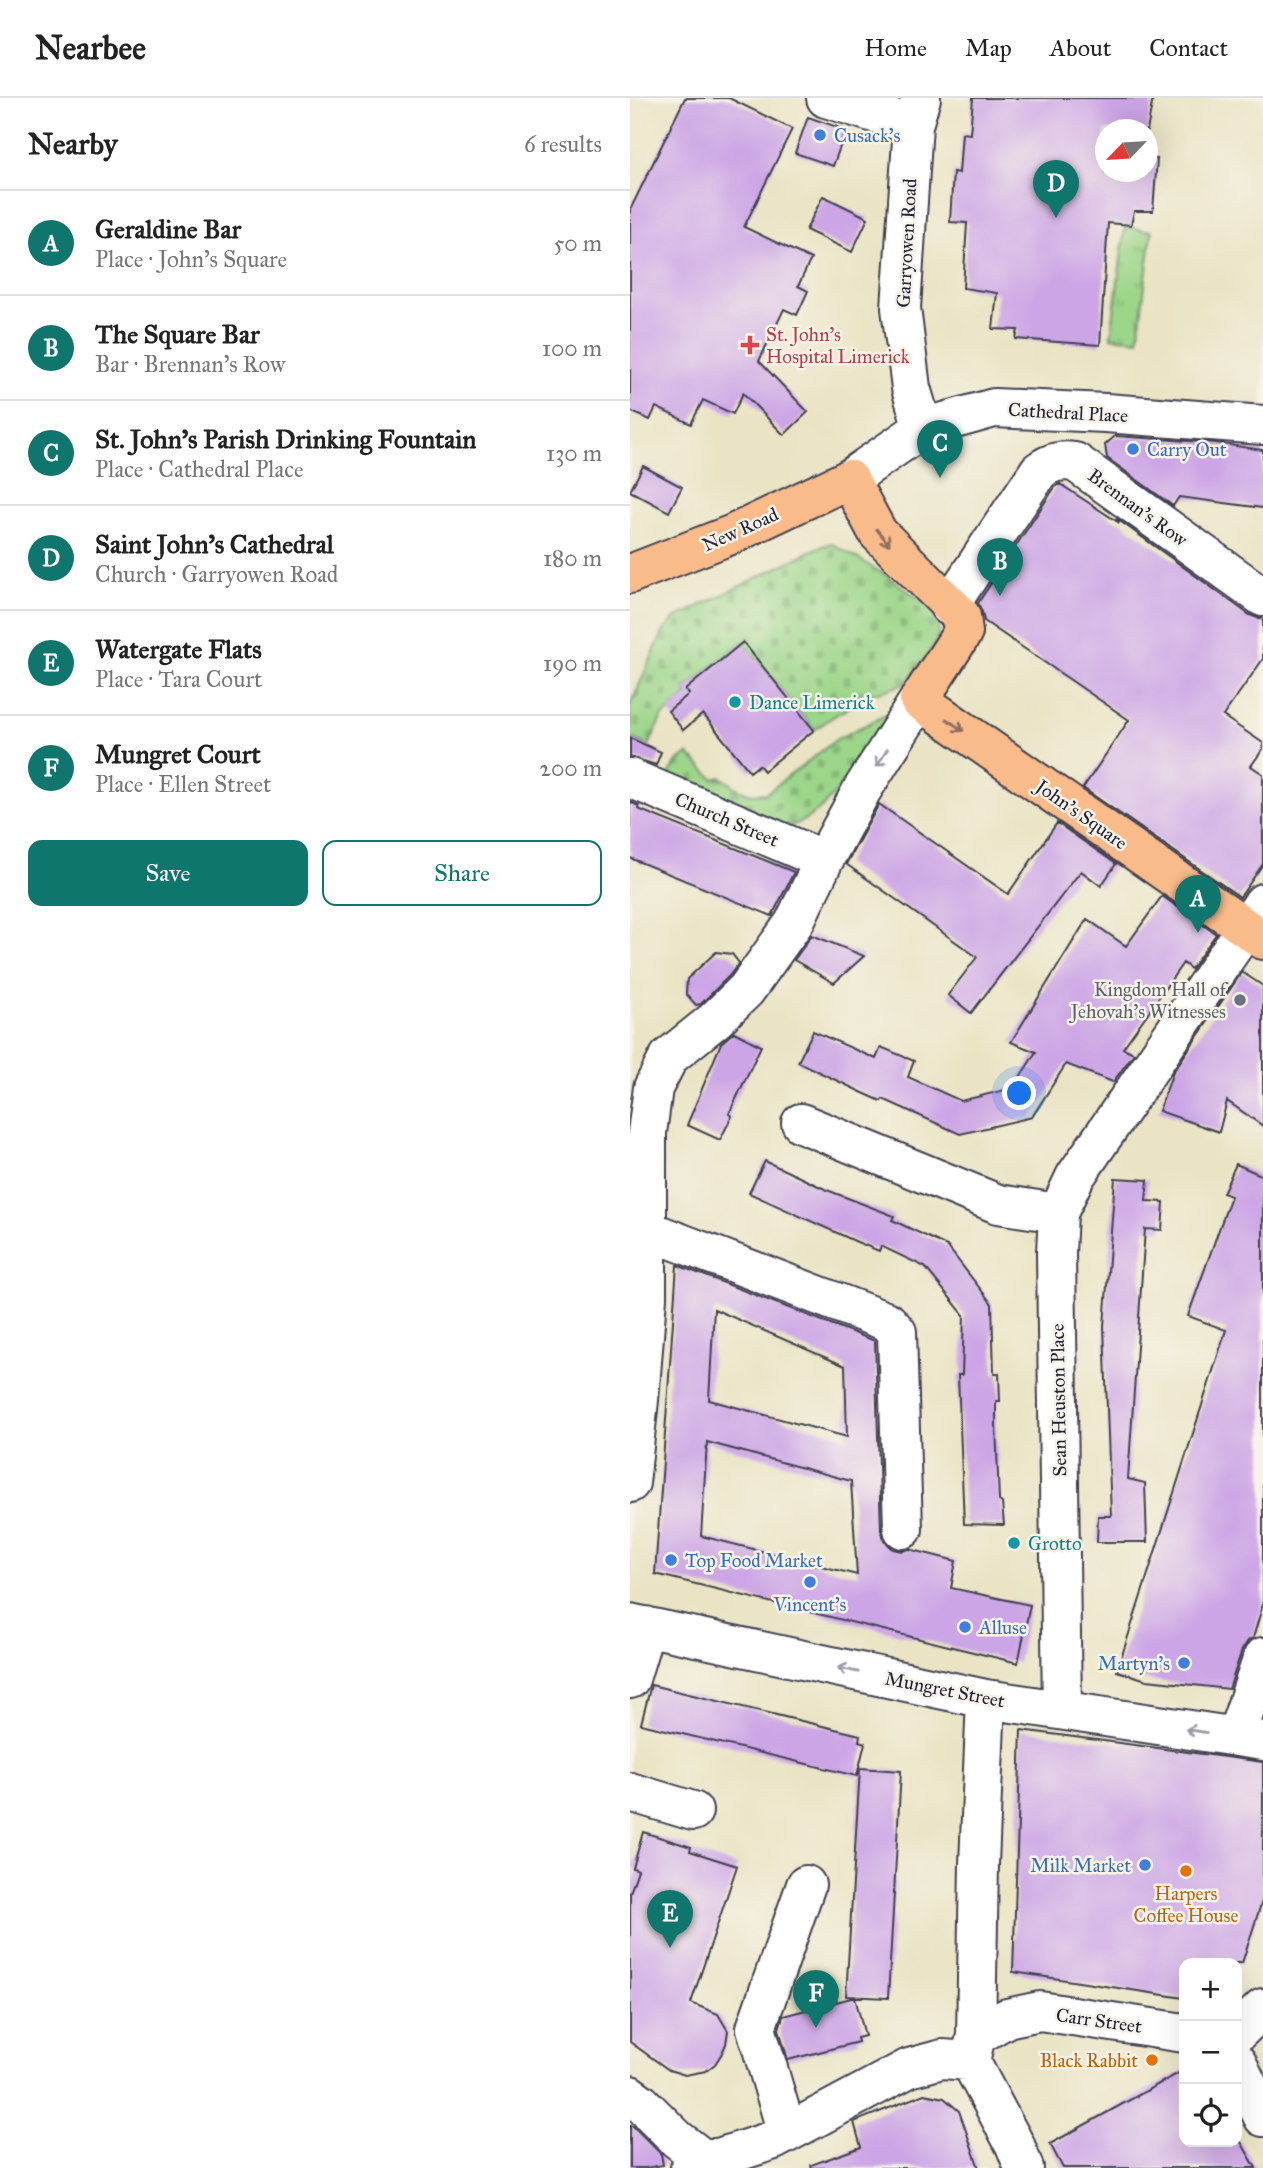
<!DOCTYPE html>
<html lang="en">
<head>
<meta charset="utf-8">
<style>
  body { margin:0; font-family:"IM FELL Great Primer",serif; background:#f2f2f2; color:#222 }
  .controls { position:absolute; right:21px; bottom:21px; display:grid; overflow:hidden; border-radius:14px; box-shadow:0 7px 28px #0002 }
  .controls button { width:63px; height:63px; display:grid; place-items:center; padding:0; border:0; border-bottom:2px solid #e0e0e0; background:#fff; color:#222; font:35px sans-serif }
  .compass { position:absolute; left:465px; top:21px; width:63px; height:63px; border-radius:50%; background:#fff; box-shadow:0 7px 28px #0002; rotate:245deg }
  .you { position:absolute; left:390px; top:996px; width:24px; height:24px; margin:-18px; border:5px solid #fff; border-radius:50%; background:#1a73e8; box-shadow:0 0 0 10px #1a73e833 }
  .badge { display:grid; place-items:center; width:46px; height:46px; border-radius:50%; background:#0f766e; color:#fff; font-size:23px; font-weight:700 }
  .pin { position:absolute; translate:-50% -58px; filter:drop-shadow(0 2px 4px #0008) }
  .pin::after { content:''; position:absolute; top:37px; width:24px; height:21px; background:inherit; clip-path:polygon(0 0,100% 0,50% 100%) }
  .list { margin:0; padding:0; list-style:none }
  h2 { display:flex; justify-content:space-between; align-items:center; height:91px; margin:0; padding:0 28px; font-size:30px }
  h2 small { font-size:23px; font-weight:400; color:#767676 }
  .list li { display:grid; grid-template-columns:46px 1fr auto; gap:21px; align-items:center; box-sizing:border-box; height:105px; padding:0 28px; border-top:2px solid #e0e0e0 }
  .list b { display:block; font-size:26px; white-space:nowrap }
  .list p { margin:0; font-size:23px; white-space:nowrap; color:#767676 }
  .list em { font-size:23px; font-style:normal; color:#767676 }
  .actions { display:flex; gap:14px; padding:21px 28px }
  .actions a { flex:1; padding:16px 0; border:2px solid #0f766e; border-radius:14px; text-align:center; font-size:24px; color:#0f766e }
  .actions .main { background:#0f766e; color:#fff }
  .icon { flex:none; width:38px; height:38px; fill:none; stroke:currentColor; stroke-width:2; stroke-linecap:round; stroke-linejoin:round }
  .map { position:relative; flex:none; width:633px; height:2070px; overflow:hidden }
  header { display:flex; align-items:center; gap:42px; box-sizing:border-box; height:98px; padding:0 35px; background:#fff; border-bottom:2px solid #e0e0e0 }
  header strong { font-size:33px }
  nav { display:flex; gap:38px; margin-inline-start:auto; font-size:24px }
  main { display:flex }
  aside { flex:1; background:#fff }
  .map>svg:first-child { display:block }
</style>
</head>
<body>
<header>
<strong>Nearbee</strong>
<nav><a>Home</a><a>Map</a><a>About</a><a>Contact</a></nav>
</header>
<main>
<aside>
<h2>Nearby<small>6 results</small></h2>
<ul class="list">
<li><span class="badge">A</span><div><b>Geraldine Bar</b><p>Place · John's Square</p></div><em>50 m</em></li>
<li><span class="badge">B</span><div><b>The Square Bar</b><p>Bar · Brennan's Row</p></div><em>100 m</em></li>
<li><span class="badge">C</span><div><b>St. John's Parish Drinking Fountain</b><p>Place · Cathedral Place</p></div><em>130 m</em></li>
<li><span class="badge">D</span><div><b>Saint John's Cathedral</b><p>Church · Garryowen Road</p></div><em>180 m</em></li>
<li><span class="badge">E</span><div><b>Watergate Flats</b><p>Place · Tara Court</p></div><em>190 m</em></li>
<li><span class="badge">F</span><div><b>Mungret Court</b><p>Place · Ellen Street</p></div><em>200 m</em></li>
</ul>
<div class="actions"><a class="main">Save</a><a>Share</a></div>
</aside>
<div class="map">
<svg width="633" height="2070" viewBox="0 0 633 2070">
  <defs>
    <pattern id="grass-tufts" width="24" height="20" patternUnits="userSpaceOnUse" patternTransform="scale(1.75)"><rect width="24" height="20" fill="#9cd689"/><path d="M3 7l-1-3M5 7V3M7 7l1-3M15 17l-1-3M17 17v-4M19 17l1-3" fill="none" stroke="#86b777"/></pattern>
    <pattern id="cemetery-stones" width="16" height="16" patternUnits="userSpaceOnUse" patternTransform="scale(1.75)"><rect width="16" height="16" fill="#9cd689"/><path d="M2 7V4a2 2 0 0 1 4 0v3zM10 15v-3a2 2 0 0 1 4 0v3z" fill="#86b777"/></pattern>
  </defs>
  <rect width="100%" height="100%" fill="#f7f3e8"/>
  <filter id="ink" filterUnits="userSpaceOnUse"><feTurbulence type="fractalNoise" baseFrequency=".0143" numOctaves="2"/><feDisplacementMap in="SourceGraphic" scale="14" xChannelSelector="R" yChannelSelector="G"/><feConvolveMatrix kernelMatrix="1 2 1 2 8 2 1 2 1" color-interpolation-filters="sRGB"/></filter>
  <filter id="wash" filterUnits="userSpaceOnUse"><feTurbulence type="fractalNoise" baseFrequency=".00686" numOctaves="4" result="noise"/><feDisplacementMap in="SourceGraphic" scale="28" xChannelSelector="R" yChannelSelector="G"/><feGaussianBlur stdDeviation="1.57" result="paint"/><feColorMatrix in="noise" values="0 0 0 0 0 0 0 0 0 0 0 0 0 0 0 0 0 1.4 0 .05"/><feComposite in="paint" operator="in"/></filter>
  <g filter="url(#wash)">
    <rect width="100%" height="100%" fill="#eae4c5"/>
    <!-- grass -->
    <path fill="url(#grass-tufts)" stroke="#5f7c62" stroke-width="2" d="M 495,129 L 522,133 L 508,242 L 481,239 Z"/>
    <!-- cemetery -->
    <path fill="url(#cemetery-stones)" stroke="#5f7c62" stroke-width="2" d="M 201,445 L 254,476 L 298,507 L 306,519 L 309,533 L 304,548 L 275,586 L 242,596 L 201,620 L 184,632 L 113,544 L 55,591 L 58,596 L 31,620 L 19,648 L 0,640 L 0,608 L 33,534 L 45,520 L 185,451 Z
      M 262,614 C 236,644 212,699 179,719 C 173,723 165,726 159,729 L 37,680 L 47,664 L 58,656 L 84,681 L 91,679 L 108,691 L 122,696 L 137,695 L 207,641 Z"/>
    <g id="blocks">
      <!-- building -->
      <path fill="#cca5e6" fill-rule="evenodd" d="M 55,0 L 99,0 L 162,31 L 114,129 L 181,161 L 168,188 L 178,193 L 167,217 L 154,211 L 129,263 L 178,314 L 154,337 L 113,295 L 103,316 L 73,302 L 61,326 L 26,309 L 20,322 L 0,313 L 0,112 Z
        M 343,0 L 523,0 L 517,33 L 475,32 L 475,74 L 517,74 L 517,60 L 527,61 L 523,113 L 504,113 L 501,127 L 478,125 L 470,247 L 386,241 L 388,232 L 363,231 L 367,195 L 333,190 L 337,125 L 320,124 L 323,74 L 329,75 L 332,35 L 340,36 Z
        M 178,19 L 216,32 L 203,68 L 165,55 Z
        M 193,98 L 238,120 L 222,154 L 176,132 Z
        M 485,338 L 586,345 L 633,352 L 633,410 L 549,399 L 543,408 L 477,360 L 475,347 Z
        M 13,368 L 52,389 L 39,414 L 0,393 Z
        M 430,386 L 488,424 L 487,421 L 620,517 L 633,522 L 633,561 L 593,618 L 633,645 L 633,651 L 621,668 L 633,676 L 633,766 L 610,799 L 453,690 L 499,622 L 354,523 L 352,514 L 348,505 L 425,389 Z
        M 113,544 L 184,632 L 134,673 L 129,667 L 120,674 L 73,616 L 53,632 L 38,613 L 59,596 L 55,592 Z
        M 0,640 L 31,654 L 26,667 L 0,659 Z
        M 0,704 L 9,708 L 8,711 L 164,774 L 142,818 L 0,760 Z
        M 249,706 L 378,796 L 427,725 L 486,766 L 471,788 L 451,773 L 341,915 L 318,897 L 347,859 L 216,766 Z
        M 532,798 L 586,836 L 561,871 L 553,865 L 493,950 L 504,955 L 483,984 L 436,966 L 402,1019 L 330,1036 L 253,1001 L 251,1003 L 231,994 L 168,964 L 183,933 L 246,961 L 251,949 L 284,963 L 278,979 L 331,1003 L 383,990 L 406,954 L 381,944 L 457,821 L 496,848 Z
        M 182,837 L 234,858 L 204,885 L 164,862 Z
        M 86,854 L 102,856 L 109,865 L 99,878 L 71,906 L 66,907 L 56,896 L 57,881 Z
        M 612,874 L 633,888 L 633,1028 L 597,1003 L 589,1034 L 529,1013 L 543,974 Z
        M 104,934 L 131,948 L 99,1016 L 102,1018 L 90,1042 L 57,1027 L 91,945 Z
        M 135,1063 L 197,1092 L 264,1118 L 262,1122 L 317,1148 L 362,1206 L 364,1276 L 369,1275 L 370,1303 L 366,1303 L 366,1327 L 369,1403 L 372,1405 L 374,1427 L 334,1426 L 328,1277 L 332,1277 L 334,1217 L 295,1169 L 251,1148 L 249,1153 L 227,1144 L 119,1095 Z
        M 606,1066 L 633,1078 L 633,1506 L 623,1540 L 618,1543 L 612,1552 L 599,1591 L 517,1582 L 487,1573 L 596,1232 L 558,1218 L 601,1098 L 593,1095 Z
        M 485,1080 L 518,1082 L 516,1103 L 534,1104 L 532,1132 L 515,1131 L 498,1381 L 515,1385 L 517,1444 L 467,1444 L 468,1418 L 481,1418 L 474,1228 Z
        M 47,1167 L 245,1243 L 251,1432 L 254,1442 L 263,1451 L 273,1453 L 279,1451 L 326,1463 L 321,1490 L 400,1507 L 388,1565 L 25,1476 ZM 84,1211 L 215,1268 L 217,1339 L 79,1302 ZM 77,1344 L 221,1383 L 227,1477 L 71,1438 Z
        M 21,1587 L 230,1637 L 229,1643 L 235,1645 L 227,1678 L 11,1626 Z
        M 391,1632 L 633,1664 L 633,1800 L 612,1865 L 554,1865 L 554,1900 L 383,1874 Z
        M 230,1670 L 271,1673 L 258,1900 L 216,1898 Z
        M 13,1734 L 61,1749 L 60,1753 L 107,1768 L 61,1905 L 88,1916 L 98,1933 L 96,1946 L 92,1955 L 85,1966 L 76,1973 L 55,1977 L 39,1972 L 0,1944 L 0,1795 L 8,1772 L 3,1770 Z
        M 225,1899 L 235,1938 L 227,1940 L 228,1944 L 158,1962 L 149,1931 L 153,1918 Z
        M 554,1972 L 554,2044 L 611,2044 L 626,2070 L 433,2070 L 420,2046 Z
        M 294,1996 L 314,2000 L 329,2013 L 349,2070 L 182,2070 L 181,2067 L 231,2049 L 224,2024 Z
        M 0,2028 L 3,2028 L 31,2056 L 33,2067 L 16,2070 L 0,2070 Z"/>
    </g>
  </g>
  <g filter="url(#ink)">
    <use href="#blocks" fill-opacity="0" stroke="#403f50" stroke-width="2"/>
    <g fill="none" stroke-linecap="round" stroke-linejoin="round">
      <defs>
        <path id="minor" d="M 196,0 L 283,27
          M 291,0 L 283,27 L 271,210 L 281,290 L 293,330
          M 219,381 L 293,330 L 364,310 L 476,315 L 633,327
          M 319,508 L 409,373 C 421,364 430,362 445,364 L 633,499
          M 0,680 L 194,762
          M 171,1025 L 368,1106 L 428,1115
          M 17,1132 L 258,1224 L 267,1234 L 273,1431
          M 0,1385 L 9,1302 L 17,1199 L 17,1035 L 23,990 L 39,959 L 85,922 L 116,892 L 164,825 L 194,762 L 232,692 L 289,602
          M 0,1525 L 356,1601 L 633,1643
          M 0,1581 L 16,1528
          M 356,1601 L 349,1766 L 346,1938 L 340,1963 L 385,2047 L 394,2070
          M 432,1612 L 426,1155 L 428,1115 L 445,1079 L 633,805
          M 606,1639 L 633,1559
          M 0,1694 L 63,1713
          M 607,1935 L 633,1910
          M 346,1938 L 377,1920 L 410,1913 L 554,1935
          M 607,1965 L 633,2019
          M 0,1997 L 11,2005 L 47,2041 L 72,2060
          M 157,2035 L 126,1930 L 176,1787
          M 60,2070 L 72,2060 L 88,2060 L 144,2042 L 279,1970 L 312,1961 L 340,1963"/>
        <path id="major" d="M 0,476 L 103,436 L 219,381 L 248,435 L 331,518 L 333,534 L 289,602 L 633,842"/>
      </defs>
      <!-- minor casing -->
      <use href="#minor" stroke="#403f50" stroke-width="42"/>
      <!-- major casing -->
      <use href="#major" stroke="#403f50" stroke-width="42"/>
      <!-- minor -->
      <use href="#minor" stroke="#fff" stroke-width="38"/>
      <!-- major -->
      <use href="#major" stroke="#fabb8b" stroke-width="38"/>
    </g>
    <!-- one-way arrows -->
    <defs><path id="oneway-shaft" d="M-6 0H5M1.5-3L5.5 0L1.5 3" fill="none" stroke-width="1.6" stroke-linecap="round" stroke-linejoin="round" transform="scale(1.75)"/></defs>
    <g stroke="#8e6e63">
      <use href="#oneway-shaft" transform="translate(253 439) rotate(50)"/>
      <use href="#oneway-shaft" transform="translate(325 627) rotate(35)"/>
    </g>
    <g stroke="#9c9ca7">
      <use href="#oneway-shaft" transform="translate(252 660) rotate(122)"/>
      <use href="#oneway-shaft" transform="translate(218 1572) rotate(-168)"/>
      <use href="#oneway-shaft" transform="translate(566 1633) rotate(-171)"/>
    </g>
  </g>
  <!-- markers -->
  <g fill="#3f7fe0" stroke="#f7f3e8" stroke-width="2.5">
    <circle cx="190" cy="37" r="7"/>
    <circle cx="503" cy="351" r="7"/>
    <circle cx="41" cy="1462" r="7"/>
    <circle cx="180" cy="1484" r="7"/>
    <circle cx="335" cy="1529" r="7"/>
    <circle cx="554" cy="1565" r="7"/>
    <circle cx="515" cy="1767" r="7"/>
  </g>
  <path fill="#e0444e" stroke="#f7f3e8" stroke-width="2.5" d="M116.5 236.5h7v7h7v7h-7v7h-7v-7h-7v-7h7z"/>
  <g fill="#0f9aa8" stroke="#f7f3e8" stroke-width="2.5">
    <circle cx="105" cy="604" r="7"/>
    <circle cx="384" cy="1445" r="7"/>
  </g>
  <circle fill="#6b7280" stroke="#f7f3e8" stroke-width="2.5" cx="610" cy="902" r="7"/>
  <g fill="#e8710a" stroke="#f7f3e8" stroke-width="2.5">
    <circle cx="556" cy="1773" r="7"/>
    <circle cx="522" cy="1962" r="7"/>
  </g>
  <g text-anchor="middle" stroke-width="5" stroke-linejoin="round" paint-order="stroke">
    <!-- shop labels -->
    <g font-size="19" fill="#366cbe" stroke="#f7f3e8" text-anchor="start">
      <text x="204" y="44">Cusack's</text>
      <text x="517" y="358">Carry Out</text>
      <text x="55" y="1469">Top Food Market</text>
      <text x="180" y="1513" text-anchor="middle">Vincent's</text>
      <text x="349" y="1536">Alluse</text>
      <text x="540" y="1572" text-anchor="end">Martyn's</text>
      <text x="501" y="1774" text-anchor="end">Milk Market</text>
    </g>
    <!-- street labels -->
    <g font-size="19" fill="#22223b" stroke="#f7f3e8">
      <text transform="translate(276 145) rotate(-87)" y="7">Garryowen Road</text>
      <text transform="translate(438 314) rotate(3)" y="7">Cathedral Place</text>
      <text transform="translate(508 409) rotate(36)" y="7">Brennan's Row</text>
      <text transform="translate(110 431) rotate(-24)" y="7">New Road</text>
      <text transform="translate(452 716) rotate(35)" y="7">John's Square</text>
      <text transform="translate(97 721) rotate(23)" y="7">Church Street</text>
      <text transform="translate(428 1302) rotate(-91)" y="7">Sean Heuston Place</text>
      <text transform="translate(315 1591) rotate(11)" y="7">Mungret Street</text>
      <text transform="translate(469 1922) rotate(8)" y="7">Carr Street</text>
    </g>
    <!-- health labels -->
    <g font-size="19" fill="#be3a42" stroke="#f7f3e8" text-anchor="start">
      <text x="136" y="243">St. John's<tspan x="136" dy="22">Hospital Limerick</tspan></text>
    </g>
    <!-- culture labels -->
    <g font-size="19" fill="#0d838f" stroke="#f7f3e8" text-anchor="start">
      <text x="119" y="611">Dance Limerick</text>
      <text x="398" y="1452">Grotto</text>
    </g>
    <!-- worship labels -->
    <g font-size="19" fill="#5b616d" stroke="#f7f3e8" text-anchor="end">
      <text x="596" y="898">Kingdom Hall of<tspan x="596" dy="22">Jehovah's Witnesses</tspan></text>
    </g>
    <!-- food labels -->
    <g font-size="19" fill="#c56008" stroke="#f7f3e8">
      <text x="556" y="1802">Harpers<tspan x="556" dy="22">Coffee House</tspan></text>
      <text x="508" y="1969" text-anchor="end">Black Rabbit</text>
    </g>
  </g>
</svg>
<div class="controls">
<button>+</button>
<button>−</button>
<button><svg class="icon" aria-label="locate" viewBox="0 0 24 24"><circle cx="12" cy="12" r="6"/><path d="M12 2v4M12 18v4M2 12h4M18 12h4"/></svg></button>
</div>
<svg class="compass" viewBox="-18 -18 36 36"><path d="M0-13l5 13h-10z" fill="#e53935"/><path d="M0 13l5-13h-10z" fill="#767676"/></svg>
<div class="you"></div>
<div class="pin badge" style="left:568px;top:835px">A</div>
<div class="pin badge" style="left:370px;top:498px">B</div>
<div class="pin badge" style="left:310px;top:380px">C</div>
<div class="pin badge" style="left:426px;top:120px">D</div>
<div class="pin badge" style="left:40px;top:1850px">E</div>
<div class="pin badge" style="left:186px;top:1930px">F</div>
</div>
</main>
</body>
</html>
